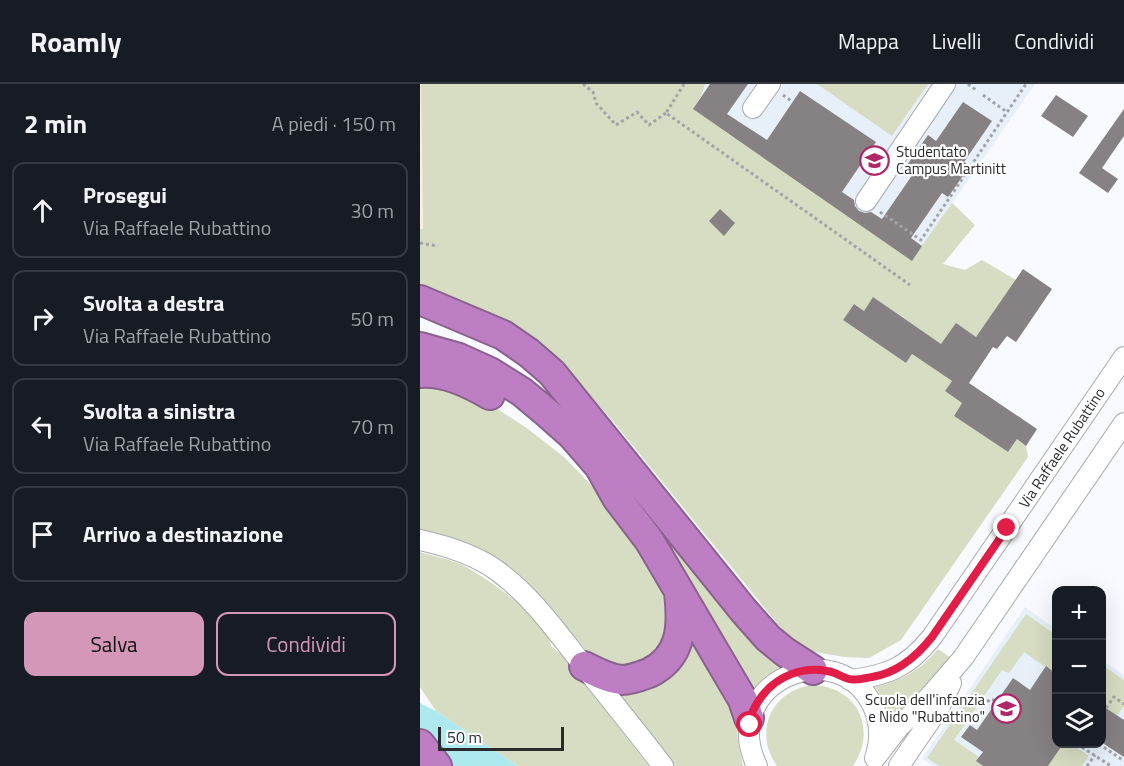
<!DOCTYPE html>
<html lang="it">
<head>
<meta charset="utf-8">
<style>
  body { margin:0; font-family:"Titillium Web",sans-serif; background:#242831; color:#f1f3f6 }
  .controls { position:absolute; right:18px; bottom:18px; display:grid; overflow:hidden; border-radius:12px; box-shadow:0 6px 24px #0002 }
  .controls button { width:54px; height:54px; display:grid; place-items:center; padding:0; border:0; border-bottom:2px solid #363941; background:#171b24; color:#f1f3f6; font:30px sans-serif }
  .scale { position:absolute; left:18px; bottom:15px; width:126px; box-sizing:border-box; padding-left:6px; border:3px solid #2a2b2d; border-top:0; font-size:16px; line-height:21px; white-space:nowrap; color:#2a2b2d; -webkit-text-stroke:4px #fff; paint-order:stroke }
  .stop { position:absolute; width:18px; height:18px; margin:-14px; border:4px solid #e11d48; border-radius:50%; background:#fff }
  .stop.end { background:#e11d48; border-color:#fff; box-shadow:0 2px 6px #0008 }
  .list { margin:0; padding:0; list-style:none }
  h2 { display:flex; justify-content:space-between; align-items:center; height:78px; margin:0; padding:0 24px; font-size:26px }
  h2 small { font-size:20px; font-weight:400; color:#9ea1a6 }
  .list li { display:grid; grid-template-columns:39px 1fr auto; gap:18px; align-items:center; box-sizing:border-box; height:96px; margin:0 12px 12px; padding:0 12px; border:2px solid #363941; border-radius:12px }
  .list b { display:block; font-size:22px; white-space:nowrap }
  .list p { margin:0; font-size:20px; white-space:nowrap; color:#9ea1a6 }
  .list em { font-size:20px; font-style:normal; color:#9ea1a6 }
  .actions { display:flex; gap:12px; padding:18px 24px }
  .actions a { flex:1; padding:14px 0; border:2px solid #d497b7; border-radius:12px; text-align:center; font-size:21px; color:#d497b7 }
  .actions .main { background:#d497b7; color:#111 }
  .icon { flex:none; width:33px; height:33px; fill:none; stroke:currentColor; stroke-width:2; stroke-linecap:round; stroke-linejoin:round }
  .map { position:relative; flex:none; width:704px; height:682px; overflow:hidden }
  header { display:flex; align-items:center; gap:36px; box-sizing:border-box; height:84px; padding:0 30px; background:#171b24; border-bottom:2px solid #363941 }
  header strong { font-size:28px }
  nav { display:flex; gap:33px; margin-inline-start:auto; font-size:21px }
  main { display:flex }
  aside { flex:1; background:#171b24 }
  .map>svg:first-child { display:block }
</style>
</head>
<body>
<header>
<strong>Roamly</strong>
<nav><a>Mappa</a><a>Livelli</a><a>Condividi</a></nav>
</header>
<main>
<aside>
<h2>2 min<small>A piedi · 150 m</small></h2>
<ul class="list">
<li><svg class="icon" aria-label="ahead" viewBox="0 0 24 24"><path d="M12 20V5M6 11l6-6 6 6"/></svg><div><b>Prosegui</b><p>Via Raffaele Rubattino</p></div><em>30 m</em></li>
<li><svg class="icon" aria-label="right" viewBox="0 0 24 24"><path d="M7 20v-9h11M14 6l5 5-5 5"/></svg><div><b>Svolta a destra</b><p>Via Raffaele Rubattino</p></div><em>50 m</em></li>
<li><svg class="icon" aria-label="left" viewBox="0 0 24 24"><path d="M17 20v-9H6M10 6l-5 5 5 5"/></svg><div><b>Svolta a sinistra</b><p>Via Raffaele Rubattino</p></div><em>70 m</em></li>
<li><svg class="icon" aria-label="arrive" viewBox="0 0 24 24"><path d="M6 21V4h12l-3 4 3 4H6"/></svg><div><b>Arrivo a destinazione</b></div></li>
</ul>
<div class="actions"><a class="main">Salva</a><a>Condividi</a></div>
</aside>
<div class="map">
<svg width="704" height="682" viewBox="0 0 704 682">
  <rect width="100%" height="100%" fill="#f8faff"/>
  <!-- built -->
  <path fill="#e7eff9" d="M 253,0 L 615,0 L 492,177 L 273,25 Z
    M 605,523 L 636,545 L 636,660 L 682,660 L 682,576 L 704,591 L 704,682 L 514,682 L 502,675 Z"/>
  <!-- industrial -->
  <path fill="#ffeddc" d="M 0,0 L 1,0 L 3,146 L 0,145 Z"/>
  <!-- green -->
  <path fill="#d6ddc2" d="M 1,0 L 285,0 L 281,12 L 273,25 L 492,176 L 532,119 L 555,141 L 523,180 L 545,186 L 562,176 L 596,196 L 562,257 L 517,267 L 453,214 L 444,227 L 434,220 L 423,236 L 486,279 L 492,270 L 532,297 L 525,307 L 542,319 L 534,332 L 588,368 L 597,355 L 606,362 L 608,373 L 481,556 L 449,574 L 424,573 L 378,565 L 197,342 L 133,269 L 40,217 L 0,200 L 0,145 L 3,145 Z
    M 397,0 L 508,0 L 472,52 Z
    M 0,297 L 67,318 L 108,345 L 144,373 L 174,404 L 202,436 L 242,504 L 247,548 L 245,556 L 232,576 L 192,585 L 168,569 L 123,515 L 95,491 L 0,449 Z
    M 202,401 L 364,581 L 346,592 L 334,605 L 333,606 Z
    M 0,468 C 13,472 28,475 40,480 C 61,489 132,539 131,562 L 145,574 L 229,682 L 98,682 L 16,627 L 0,603 Z
    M 606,530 L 636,551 L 636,590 L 604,568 L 589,589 L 582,586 L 534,656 L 559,673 L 557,678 L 563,682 L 519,682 L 507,674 Z
    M 266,544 L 315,629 L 318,657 L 323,682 L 252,682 L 185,600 L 196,602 Z
    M 518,565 L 531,574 L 532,576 L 472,636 L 470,636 L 464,617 L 455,603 C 483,596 499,587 518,565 Z
    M 682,581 L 704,596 L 704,622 L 697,632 L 682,621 Z
    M 392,601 C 437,602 458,645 433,682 L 357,682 C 333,648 351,607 392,601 Z
    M 643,660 L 652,660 L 669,672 L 662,682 L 628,682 Z"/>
  <!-- water -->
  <path fill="#afe9f0" d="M 0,619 L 16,627 L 98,682 L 14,682 L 0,674 Z"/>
  <!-- building -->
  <path fill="#868284" d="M 290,0 L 328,0 L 307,30 L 347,56 L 380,7 L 456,58 L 422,108 L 434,116 L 435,122 L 439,127 L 445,129 L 451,128 L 462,135 L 493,90 L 485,84 L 508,51 L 516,57 L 543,18 L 572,37 L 544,78 L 550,82 L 528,113 L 522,109 L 491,154 L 502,162 L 492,177 L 273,25 Z
    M 636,11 L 668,32 L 653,53 L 621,32 Z
    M 704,25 L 704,52 L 682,84 L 698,95 L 688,109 L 659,89 Z
    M 300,125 L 315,139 L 304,152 L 289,137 Z
    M 603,185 L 632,205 L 596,258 L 587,252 L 577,265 L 573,263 L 549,299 L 617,345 L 606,362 L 597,355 L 588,368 L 534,332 L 542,319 L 525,307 L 532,297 L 492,270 L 486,279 L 423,236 L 434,220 L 444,227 L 453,213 L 521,260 L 536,239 L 556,253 Z
    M 626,582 L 636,590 L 636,660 L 643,660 L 628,682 L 563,682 L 556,677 L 563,668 L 541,653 L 550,641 L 557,646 L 593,594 L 610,606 Z
    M 681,621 L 704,636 L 704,673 L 681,658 Z"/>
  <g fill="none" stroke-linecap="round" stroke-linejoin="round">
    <defs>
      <path id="minor" d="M 333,24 L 350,0
        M 446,117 L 525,0
        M 0,456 C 27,462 54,470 76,486 C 111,511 137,548 163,581 C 190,615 217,648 243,682
        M 430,596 C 468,591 487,584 512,553 L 704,273
        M 455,674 L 479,643 L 510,612 L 543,574 L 704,339
        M 337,682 C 297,599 417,547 453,622 C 460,638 461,655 456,671
        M 479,682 L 520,622 L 531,599"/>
      <path id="highway" d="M 0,216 L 83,251 L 109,269 L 132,289 L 324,527 L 348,554 L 365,568 L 393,586
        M 0,263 L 39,274 L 70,288 L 102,308 L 126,328 L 152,351 L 179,382 L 197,414 L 229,456 L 323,616 L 329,634
        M 0,289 C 25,287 49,299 70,311
        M 164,582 C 176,588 188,595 202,596 C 211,596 221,592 229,589 C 262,573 263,542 259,509
        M 0,660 L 17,682"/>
    </defs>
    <!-- minor casing -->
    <use href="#minor" stroke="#a8abae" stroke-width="22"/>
    <!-- highway casing -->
    <use href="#highway" stroke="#8a618e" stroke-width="32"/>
    <!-- path -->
    <path stroke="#a2a4a8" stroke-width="3" stroke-dasharray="3 3" stroke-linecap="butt" d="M 163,0 L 173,8 L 176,19 L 196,41 L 217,28 L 229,41 L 246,29
      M 264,0 L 246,29 L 490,201
      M 548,0 L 556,6
      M 363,11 L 373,18
      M 563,11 L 587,28
      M 460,128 L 501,156 L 606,0
      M 0,159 L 18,162
      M 562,621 L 571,615 L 576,617
      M 686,624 L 694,613 L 704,620
      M 657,660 L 691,682
      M 679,660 L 704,677
      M 667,682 L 675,671"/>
    <!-- minor -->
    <use href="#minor" stroke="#fff" stroke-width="20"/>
    <!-- highway -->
    <use href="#highway" stroke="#bd7ec3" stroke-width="28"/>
  </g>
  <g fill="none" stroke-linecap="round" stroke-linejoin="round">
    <!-- route -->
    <path stroke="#e11d48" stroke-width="8" d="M 330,641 C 329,631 336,620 342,612 C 357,592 383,582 407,587 C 415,588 422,593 429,595 C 435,597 445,594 452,593 C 477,589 497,572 512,553 L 587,444"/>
  </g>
  <!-- icons -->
  <defs>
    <symbol id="university-ring" viewBox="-11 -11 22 22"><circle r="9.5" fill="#fff" stroke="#b02769" stroke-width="1.5"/><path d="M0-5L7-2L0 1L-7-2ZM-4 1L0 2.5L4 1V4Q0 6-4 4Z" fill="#b02769"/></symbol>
    <symbol id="school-ring" viewBox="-11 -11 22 22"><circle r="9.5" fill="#fff" stroke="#b02769" stroke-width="1.5"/><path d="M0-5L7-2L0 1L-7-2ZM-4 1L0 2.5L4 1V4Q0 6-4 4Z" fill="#b02769"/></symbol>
  </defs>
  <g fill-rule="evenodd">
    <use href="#university-ring" x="438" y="60" width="33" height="33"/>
    <use href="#school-ring" x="570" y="608" width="33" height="33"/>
  </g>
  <g text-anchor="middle" stroke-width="4.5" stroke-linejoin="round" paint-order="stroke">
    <!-- poi labels -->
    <g font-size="15" fill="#2a2b2d" stroke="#fff" text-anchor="start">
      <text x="476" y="73">Studentato<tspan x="476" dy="17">Campus Martinitt</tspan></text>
      <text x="565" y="621" text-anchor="end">Scuola dell'infanzia<tspan x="565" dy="17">e Nido "Rubattino"</tspan></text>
    </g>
    <!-- street labels -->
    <g font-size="15" fill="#2a2b2d" stroke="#fff">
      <text transform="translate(642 364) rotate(-56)" y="5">Via Raffaele Rubattino</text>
    </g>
  </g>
</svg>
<div class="controls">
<button>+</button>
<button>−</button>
<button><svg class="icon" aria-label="layers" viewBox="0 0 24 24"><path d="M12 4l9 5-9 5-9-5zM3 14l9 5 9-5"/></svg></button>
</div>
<div class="scale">50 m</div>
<div class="stop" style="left:330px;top:641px"></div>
<div class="stop end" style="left:587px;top:444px"></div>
</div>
</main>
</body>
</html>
